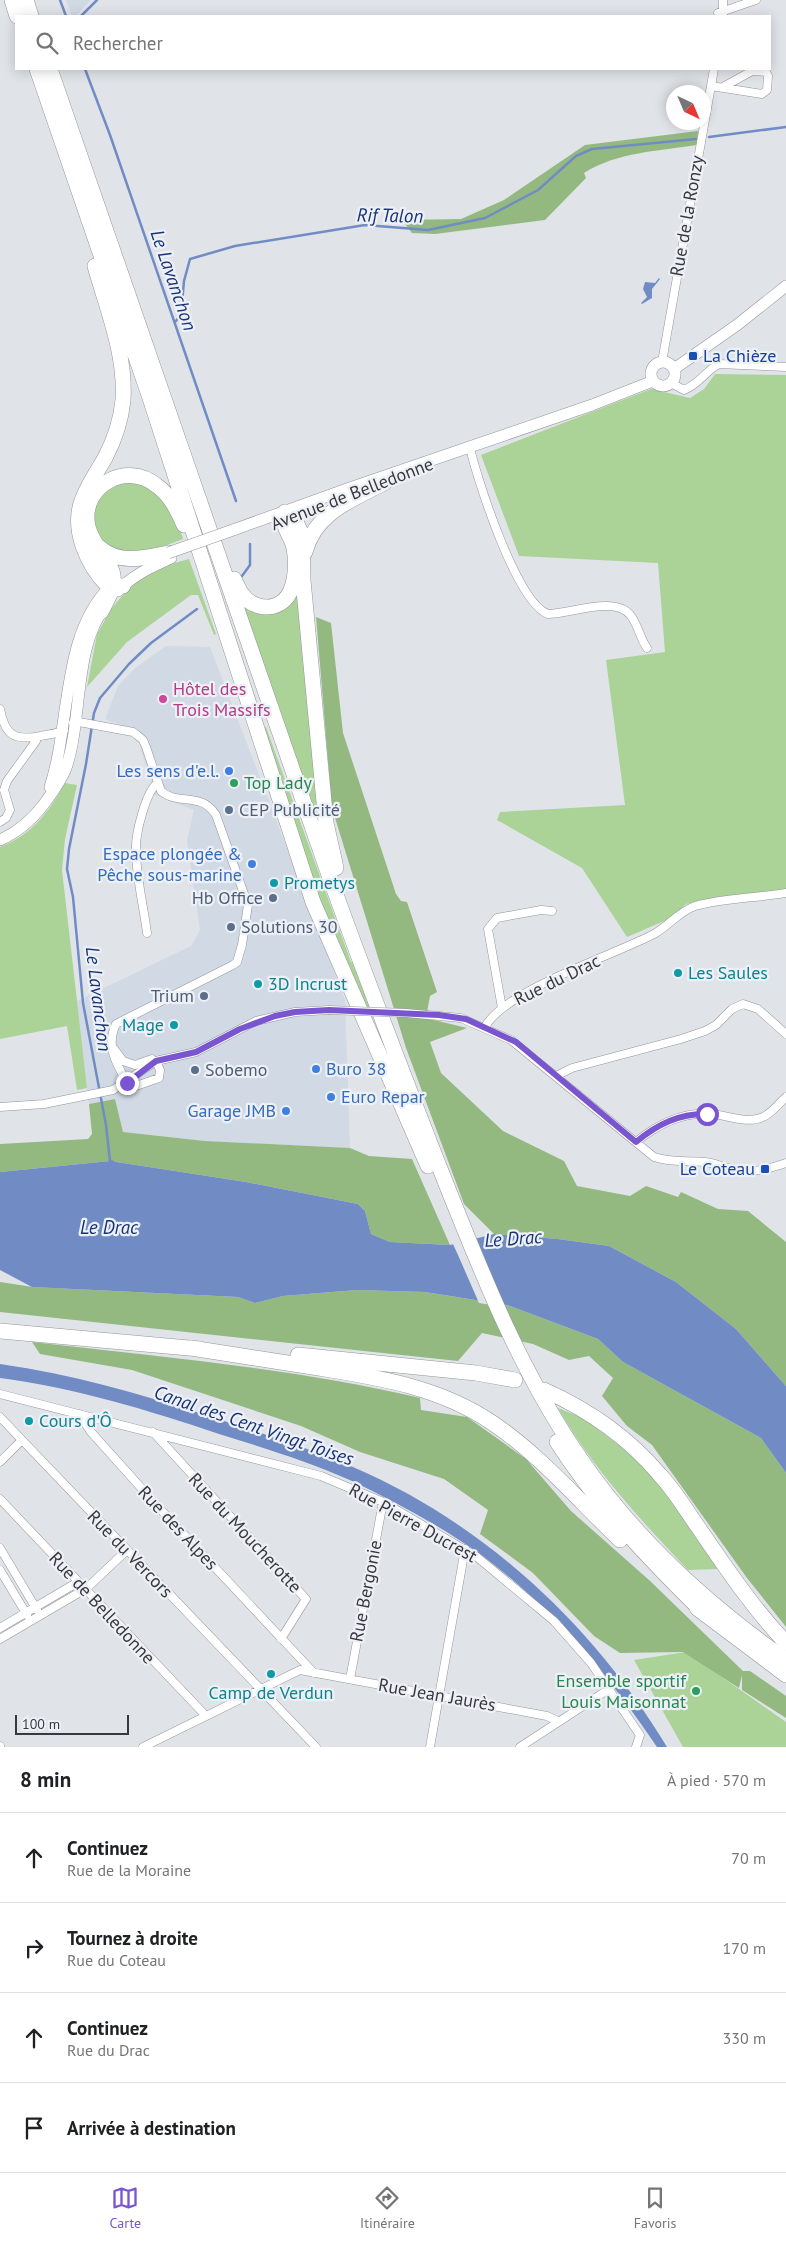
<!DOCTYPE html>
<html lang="fr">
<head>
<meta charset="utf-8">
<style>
  body { margin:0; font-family:"PT Sans",sans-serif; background:#f6f6f6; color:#202124 }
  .compass { position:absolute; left:666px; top:85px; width:45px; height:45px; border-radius:50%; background:#fff; box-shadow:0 2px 12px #0003; rotate:136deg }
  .scale { position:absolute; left:15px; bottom:12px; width:114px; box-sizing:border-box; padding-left:5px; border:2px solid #38393c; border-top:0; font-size:14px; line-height:18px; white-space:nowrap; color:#38393c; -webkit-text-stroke:4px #edf1f7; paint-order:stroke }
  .stop { position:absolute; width:15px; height:15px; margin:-11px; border:4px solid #7955cf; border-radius:50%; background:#fff }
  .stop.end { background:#7955cf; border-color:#fff; box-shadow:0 1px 5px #0008 }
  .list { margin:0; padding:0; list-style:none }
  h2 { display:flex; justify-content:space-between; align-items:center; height:65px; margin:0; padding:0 20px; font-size:21px }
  h2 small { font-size:16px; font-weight:400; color:#757577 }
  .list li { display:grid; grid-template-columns:32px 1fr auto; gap:15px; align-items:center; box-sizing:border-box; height:90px; padding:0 20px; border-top:1px solid #e0e0e0 }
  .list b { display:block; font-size:19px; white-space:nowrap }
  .list p { margin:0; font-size:16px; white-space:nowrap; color:#757577 }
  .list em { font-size:16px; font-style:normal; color:#757577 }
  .icon { flex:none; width:28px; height:28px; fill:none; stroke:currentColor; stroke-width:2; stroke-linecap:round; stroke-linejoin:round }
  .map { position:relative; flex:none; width:786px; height:1747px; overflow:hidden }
  .search { position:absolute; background:#fff; box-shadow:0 2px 12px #0003; left:15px; right:15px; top:15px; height:55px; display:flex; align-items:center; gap:12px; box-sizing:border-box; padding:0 18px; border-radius:0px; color:#757577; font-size:19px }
  .sheet { height:425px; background:#fff }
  nav { display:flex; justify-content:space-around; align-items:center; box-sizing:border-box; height:70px; border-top:1px solid #e0e0e0; background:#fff; font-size:14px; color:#757577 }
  nav a { display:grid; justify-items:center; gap:2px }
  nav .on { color:#7955cf }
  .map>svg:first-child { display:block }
</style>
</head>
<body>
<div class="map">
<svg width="786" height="1747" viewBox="0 0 786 1747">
  <rect width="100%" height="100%" fill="#e0e4e9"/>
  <!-- built -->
  <path fill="#d1d9e5" d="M 66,0 L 91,0 L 76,16 L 72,16 Z
    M 166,646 L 210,647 L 345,1000 L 350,1148 L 205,1141 L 123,1132 L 115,1099 L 89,1104 L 77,1001 L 191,946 L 200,930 L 187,840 L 194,810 L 155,795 L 141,751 L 138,732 L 105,719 L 118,686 L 134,669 Z"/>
  <!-- green -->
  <path fill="#abd297" d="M 715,374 L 786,375 L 786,889 L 708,899 L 686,904 L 671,918 L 627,937 L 582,868 L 497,820 L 500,812 L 625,805 L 606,660 L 665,652 L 658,563 L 519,556 L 481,455 L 651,389 L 690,398 L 704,389 Z
    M 122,480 C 130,482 140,484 149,487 C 168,494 178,522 183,539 L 146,553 L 127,556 L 103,542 L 93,523 L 96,502 L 106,489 Z
    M 189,559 L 216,634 L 214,635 L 198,595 L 191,595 L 127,642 L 87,687 L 97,634 L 111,609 L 134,582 L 167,565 Z
    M 298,579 L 319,826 L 242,602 L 273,614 L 281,610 Z
    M 266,727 L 351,962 L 353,962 L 370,1007 L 364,1007 L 331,935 L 263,728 Z
    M 65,783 L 77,785 L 65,839 L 62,870 L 87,1088 L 77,1090 L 67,1026 L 0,1039 L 0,847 C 32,835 49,812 65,783 Z
    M 558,1408 L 583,1418 L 653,1471 L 719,1569 L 688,1570 C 639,1518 594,1470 558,1408 Z
    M 686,1652 L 786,1722 L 786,1747 L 683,1747 L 634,1660 Z"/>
  <!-- forest -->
  <path fill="#93b980" d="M 698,131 L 697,145 C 659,151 617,152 584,173 L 586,178 L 545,220 L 435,234 L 412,233 L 402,220 L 461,219 L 504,200 L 585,145 Z
    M 316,617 L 331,623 L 343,733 L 396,894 L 401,901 L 407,902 L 437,992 L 430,996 L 426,1018 L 467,1028 L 430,1042 L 441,1073 L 503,1131 L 564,1161 L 577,1186 L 630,1196 L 646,1186 L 678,1197 L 681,1192 L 718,1209 L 748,1211 L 786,1242 L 786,1386 L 736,1329 L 676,1282 L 609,1246 L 558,1239 L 494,1234 L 464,1204 L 406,1048 L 332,808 Z
    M 115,1099 L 123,1132 L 205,1141 L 350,1148 L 369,1156 L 412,1159 L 450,1245 L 390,1242 L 371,1234 L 365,1211 L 358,1204 L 246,1182 L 110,1161 L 0,1172 L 0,1144 L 88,1139 L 92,1134 L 89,1104 Z
    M 0,1282 L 33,1287 L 238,1297 L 255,1303 L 283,1296 L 357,1290 L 425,1292 L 507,1305 L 598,1339 L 623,1362 L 761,1438 L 786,1473 L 786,1627 L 747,1578 L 652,1445 L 627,1426 L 602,1396 L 613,1378 L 589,1356 L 569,1360 L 533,1344 L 482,1333 L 458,1361 L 0,1312 Z
    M 32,1342 C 162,1357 292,1368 420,1398 L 421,1410 L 467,1417 L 526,1459 L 571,1511 L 649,1580 L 743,1671 L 750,1671 L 786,1696 L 786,1718 L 742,1690 L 742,1675 L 739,1688 L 683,1652 L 620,1653 L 594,1636 L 533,1573 L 480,1534 L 488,1510 L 444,1479 L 360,1452 L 301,1426 L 132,1370 L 40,1354 Z"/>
  <!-- water -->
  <path fill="#718cc4" d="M 659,278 L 660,279 L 652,289 L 652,298 L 642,304 L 641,303 L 647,297 L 643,289 L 645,282 L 655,283 Z
    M 110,1161 L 246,1182 L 358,1204 L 365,1211 L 371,1234 L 390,1242 L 450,1245 L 494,1234 L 558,1239 L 609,1246 L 676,1282 L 736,1329 L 786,1386 L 786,1473 L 761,1438 L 623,1362 L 598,1339 L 507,1305 L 425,1292 L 357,1290 L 283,1296 L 255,1303 L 238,1297 L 32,1287 L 0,1270 L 0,1172 Z
    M 0,1364 C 72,1374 140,1394 209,1416 C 257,1432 306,1447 353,1467 C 484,1523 594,1626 667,1747 L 657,1747 C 609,1676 553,1609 484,1557 C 443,1527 397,1503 352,1481 C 310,1462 264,1448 219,1434 C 148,1410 75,1388 0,1378 Z"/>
  <!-- pier -->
  <path fill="#e0e4e9" d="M 473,1237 L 504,1307 L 479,1303 L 458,1255 L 452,1242 Z"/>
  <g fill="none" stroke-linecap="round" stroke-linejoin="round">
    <!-- stream -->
    <path stroke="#718cc4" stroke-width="2.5" d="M 60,0 L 66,16
      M 81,16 L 97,0
      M 85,69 L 110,135 L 236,501
      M 709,137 L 786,127
      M 175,322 L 181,315 L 184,281 L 190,259 L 235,246 L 365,225 L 428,230 L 485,218 L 538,190 L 576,156 L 592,149 L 696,139
      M 242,576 L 250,565 L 250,544
      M 113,1162 L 110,1161 L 106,1125 L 83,1003 L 73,897 L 67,869 L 69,849 L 86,764 L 94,713 L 100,698 L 129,664 L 151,643 L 197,609"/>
    <defs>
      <path id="street" d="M 718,13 L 756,0
        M 723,15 L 723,0
        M 711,86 L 762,94 L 767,90 L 768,76 L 766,72 L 752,71 L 723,87
        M 662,362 L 714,69
        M 671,383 L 684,390 C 701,383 705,371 719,364 L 786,367
        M 470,448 C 478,482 517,603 548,614 C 570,614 616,595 631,616 C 638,625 640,638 647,648
        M 0,709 C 5,736 15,741 41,736 C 49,734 57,734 64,730
        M 73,723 L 79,722 L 133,732 L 137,735 L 143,740 L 146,747 L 161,791 C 178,806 201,791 216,815 L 248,905 L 242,945 L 237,962 L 233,965 L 116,1024 C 105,1047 117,1065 129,1086 L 136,1086 L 159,1078 L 160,1070 L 156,1061
        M 0,822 L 6,818 L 10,810 L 4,790 L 7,781 L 36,741 L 35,737
        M 147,933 C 144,908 135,872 136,847 C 136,833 146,790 158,783
        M 502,1008 L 488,929 L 497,918 L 541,910 L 552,911
        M 406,1013 L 461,1018 L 511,1040 L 654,1157 C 671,1163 687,1160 705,1162 C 714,1163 723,1167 732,1169 C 751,1174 768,1169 786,1163
        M 485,1027 C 505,990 614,955 654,934 C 668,926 680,911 695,906 C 724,898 756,898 786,893
        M 114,1049 L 123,1061 L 135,1065 L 152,1059
        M 556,1076 L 572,1068 L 681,1039 L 705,1031 L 716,1025 L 732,1009 L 743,1004 L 758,1009 L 786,1034
        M 0,1107 L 44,1104 L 113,1090 L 156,1061 L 196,1052 L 256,1021 L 295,1012 L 329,1010
        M 636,1142 C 658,1124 683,1111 713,1114 C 729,1116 748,1124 763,1117 C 772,1113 779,1103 786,1097
        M 0,1394 L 321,1476 L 383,1502 L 477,1557 L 554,1621 L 591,1663 L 640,1735 L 636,1747
        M 79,1414 L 91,1432 L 161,1510 L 314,1673
        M 0,1417 L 316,1747
        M 153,1432 L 306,1599 L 281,1639
        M 0,1462 L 22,1440
        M 0,1499 L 206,1716
        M 0,1548 L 37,1610
        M 0,1570 L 27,1615
        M 0,1628 L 78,1582
        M 0,1639 L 87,1588 L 127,1550
        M 350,1679 L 383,1502
        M 0,1746 L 0,1747
        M 143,1747 L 300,1670 L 547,1716 L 558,1721
        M 430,1747 L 465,1549
        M 520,1747 L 609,1689"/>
      <path id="secondary" d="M651 374a12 12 0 1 1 24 0a12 12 0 1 1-24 0Z
        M 674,369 L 737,325 L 786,286
        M 233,530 L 350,488 L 592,405 L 653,381
        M 118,591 C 133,575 151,567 171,558
        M 50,787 C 71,724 61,633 111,586
        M 0,840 C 18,832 32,820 44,804 C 52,793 61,781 66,768 C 83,718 73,647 106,605"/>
      <path id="highway" d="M 12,0 L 17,16
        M 26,0 L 31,16
        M 37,69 L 150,398 L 313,902 L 428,1166
        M 50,69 C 141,331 231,593 322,855 C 357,956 396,1056 435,1156 C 477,1261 517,1368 582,1461 C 636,1540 708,1605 786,1660
        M 95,266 C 107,309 126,354 123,400 C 121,421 115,439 105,458 C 87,489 70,508 83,546 C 88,560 96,574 107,585 L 123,586
        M 285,512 L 297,524 L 302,535 L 303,580 L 326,823 L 336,868
        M 99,547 C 119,565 144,558 168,553
        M 305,552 C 315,513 351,500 384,483
        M 234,579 C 239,590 244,601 256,605 C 264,608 274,608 282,602 C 296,592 297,565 294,548 C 291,534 281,528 285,512
        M 101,612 C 106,601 115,589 113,576 C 112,561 89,543 87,521 C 84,484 127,462 156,485 C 170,495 177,509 184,525
        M 0,1331 L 200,1349
        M 191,1348 C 234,1355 276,1361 319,1368 C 380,1378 439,1387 491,1422 C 538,1453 579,1501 620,1540
        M 298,1355 L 476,1373 L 515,1380
        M 544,1390 C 589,1410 628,1437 660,1475 C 675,1491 686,1510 698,1527 C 726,1568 752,1607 786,1643
        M 557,1442 C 599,1507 650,1560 705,1614
        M 697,1608 L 786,1675"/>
    </defs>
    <!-- street casing -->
    <use href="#street" stroke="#92959a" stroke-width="9"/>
    <!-- secondary casing -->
    <use href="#secondary" stroke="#92959a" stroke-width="12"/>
    <!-- highway casing -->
    <use href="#highway" stroke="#92959a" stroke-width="16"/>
    <!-- street -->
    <use href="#street" stroke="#fff" stroke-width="8"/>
    <!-- secondary -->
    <use href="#secondary" stroke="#fff" stroke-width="11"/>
    <!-- highway -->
    <use href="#highway" stroke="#fff" stroke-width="15"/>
    <defs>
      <path id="street-bridge" d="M 329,1010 L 406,1013"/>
      <path id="secondary-bridge" d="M 168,553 L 233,530"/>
    </defs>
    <!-- street-bridge casing -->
    <use href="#street-bridge" stroke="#92959a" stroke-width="9" stroke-linecap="butt"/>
    <!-- secondary-bridge casing -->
    <use href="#secondary-bridge" stroke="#92959a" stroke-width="12" stroke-linecap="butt"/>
    <!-- street-bridge -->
    <use href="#street-bridge" stroke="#fff" stroke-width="8"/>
    <!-- secondary-bridge -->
    <use href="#secondary-bridge" stroke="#fff" stroke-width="11"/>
  </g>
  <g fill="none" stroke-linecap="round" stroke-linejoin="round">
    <!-- route -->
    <path stroke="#7955cf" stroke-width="6" d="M 127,1083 L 156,1061 L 196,1052 L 240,1029 L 275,1016 L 295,1012 L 329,1010 L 439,1015 L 466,1019 L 516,1042 L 636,1142 C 656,1125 680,1113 707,1114"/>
  </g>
  <!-- markers -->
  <g fill="#1a4fb4" stroke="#edf1f7" stroke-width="2">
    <rect x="688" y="351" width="10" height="10" rx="2.5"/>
    <rect x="760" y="1164" width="10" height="10" rx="2.5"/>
  </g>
  <circle fill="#d1479c" stroke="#edf1f7" stroke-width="2" cx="163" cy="699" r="5"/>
  <g fill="#3f7fe0" stroke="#edf1f7" stroke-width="2">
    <circle cx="229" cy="771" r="5"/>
    <circle cx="252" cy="864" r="5"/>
    <circle cx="316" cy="1069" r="5"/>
    <circle cx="331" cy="1097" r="5"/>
    <circle cx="286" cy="1111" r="5"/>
  </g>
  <g fill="#2e9e5b" stroke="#edf1f7" stroke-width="2">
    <circle cx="234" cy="783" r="5"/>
    <circle cx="696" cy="1691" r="5"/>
  </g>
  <g fill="#5c6f8a" stroke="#edf1f7" stroke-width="2">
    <circle cx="229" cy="810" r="5"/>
    <circle cx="273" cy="898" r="5"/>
    <circle cx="231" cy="927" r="5"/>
    <circle cx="204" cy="996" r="5"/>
    <circle cx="195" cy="1070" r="5"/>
  </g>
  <g fill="#0f9aa8" stroke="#edf1f7" stroke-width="2">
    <circle cx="274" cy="883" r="5"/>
    <circle cx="678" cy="973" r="5"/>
    <circle cx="258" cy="984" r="5"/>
    <circle cx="174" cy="1025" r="5"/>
    <circle cx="29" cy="1421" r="5"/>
    <circle cx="271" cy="1674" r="5"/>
  </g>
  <g text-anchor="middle" stroke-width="4.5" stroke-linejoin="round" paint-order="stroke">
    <!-- street labels -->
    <g font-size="18" fill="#38393c" stroke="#edf1f7">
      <text transform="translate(687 216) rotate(-80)" y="6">Rue de la Ronzy</text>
      <text transform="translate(352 494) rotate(-21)" y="6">Avenue de Belledonne</text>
      <text transform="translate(557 980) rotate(-26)" y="6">Rue du Drac</text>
      <text transform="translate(413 1523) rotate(29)" y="6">Rue Pierre Ducrest</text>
      <text transform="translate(178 1528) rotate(47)" y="6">Rue des Alpes</text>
      <text transform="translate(245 1533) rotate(47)" y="6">Rue du Moucherotte</text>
      <text transform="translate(130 1554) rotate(46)" y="6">Rue du Vercors</text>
      <text transform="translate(366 1591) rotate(-79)" y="6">Rue Bergonie</text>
      <text transform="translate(102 1608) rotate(47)" y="6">Rue de Belledonne</text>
      <text transform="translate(437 1695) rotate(10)" y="6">Rue Jean Jaurès</text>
    </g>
    <!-- transit labels -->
    <g font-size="18" fill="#164399" stroke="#edf1f7" text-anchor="start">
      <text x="703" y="362">La Chièze</text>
      <text x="755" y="1175" text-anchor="end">Le Coteau</text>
    </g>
    <!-- hotel labels -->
    <g font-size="18" fill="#b23c85" stroke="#edf1f7" text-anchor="start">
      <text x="173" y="695">Hôtel des<tspan x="173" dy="21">Trois Massifs</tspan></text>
    </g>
    <!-- shop labels -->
    <g font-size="18" fill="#366cbe" stroke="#edf1f7" text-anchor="end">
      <text x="219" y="777">Les sens d'e.l.</text>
      <text x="242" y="860">Espace plongée &amp;<tspan x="242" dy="21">Pêche sous-marine</tspan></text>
      <text x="326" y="1075" text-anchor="start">Buro 38</text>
      <text x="341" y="1103" text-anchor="start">Euro Repar</text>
      <text x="276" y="1117">Garage JMB</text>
    </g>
    <!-- leisure labels -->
    <g font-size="18" fill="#27864d" stroke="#edf1f7" text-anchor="start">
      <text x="244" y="789">Top Lady</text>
      <text x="686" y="1687" text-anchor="end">Ensemble sportif<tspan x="686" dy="21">Louis Maisonnat</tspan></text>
    </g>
    <!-- service labels -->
    <g font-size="18" fill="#4e5e75" stroke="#edf1f7" text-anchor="start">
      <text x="239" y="816">CEP Publicité</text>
      <text x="263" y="904" text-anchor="end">Hb Office</text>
      <text x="241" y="933">Solutions 30</text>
      <text x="194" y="1002" text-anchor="end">Trium</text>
      <text x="205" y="1076">Sobemo</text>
    </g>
    <!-- culture labels -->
    <g font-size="18" fill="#0d838f" stroke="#edf1f7" text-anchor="start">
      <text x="284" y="889">Prometys</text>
      <text x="688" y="979">Les Saules</text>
      <text x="268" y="990">3D Incrust</text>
      <text x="164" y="1031" text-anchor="end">Mage</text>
      <text x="39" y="1427">Cours d'Ô</text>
      <text x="271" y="1699" text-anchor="middle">Camp de Verdun</text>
    </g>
    <!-- water labels -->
    <g font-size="19" font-style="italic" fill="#173275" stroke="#edf1f7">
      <text transform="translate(390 215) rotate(1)" y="7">Rif Talon</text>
      <text transform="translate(174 280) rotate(71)" y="7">Le Lavanchon</text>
      <text transform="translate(99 999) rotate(83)" y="7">Le Lavanchon</text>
      <text x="109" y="1234">Le Drac</text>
      <text transform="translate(513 1238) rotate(-4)" y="7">Le Drac</text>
      <text transform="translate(254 1425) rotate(19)" y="7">Canal des Cent Vingt Toises</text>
    </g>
  </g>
</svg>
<svg class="compass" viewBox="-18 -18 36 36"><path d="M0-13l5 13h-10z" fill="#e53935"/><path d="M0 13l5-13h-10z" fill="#757577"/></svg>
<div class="scale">100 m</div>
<div class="stop" style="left:707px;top:1114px"></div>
<div class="stop end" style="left:127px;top:1083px"></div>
<div class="search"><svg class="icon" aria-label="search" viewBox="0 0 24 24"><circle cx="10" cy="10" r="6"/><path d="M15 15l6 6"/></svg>Rechercher</div>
</div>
<section class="sheet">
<h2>8 min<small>À pied · 570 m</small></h2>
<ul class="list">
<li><svg class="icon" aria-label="ahead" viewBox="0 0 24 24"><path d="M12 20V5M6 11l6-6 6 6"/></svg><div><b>Continuez</b><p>Rue de la Moraine</p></div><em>70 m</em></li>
<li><svg class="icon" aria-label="right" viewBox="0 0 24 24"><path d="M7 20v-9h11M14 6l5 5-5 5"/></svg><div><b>Tournez à droite</b><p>Rue du Coteau</p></div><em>170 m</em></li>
<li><svg class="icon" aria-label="ahead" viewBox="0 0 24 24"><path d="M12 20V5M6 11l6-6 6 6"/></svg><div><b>Continuez</b><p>Rue du Drac</p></div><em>330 m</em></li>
<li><svg class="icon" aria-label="arrive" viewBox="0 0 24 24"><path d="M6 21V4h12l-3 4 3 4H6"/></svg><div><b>Arrivée à destination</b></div></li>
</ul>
</section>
<nav>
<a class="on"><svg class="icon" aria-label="map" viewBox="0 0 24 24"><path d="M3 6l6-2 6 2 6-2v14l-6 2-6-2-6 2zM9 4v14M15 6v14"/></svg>Carte</a>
<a><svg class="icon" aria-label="directions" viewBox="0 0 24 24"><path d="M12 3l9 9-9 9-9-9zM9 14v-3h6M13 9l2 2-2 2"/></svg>Itinéraire</a>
<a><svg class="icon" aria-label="saved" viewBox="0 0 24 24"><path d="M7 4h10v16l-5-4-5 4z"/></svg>Favoris</a>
</nav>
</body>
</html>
